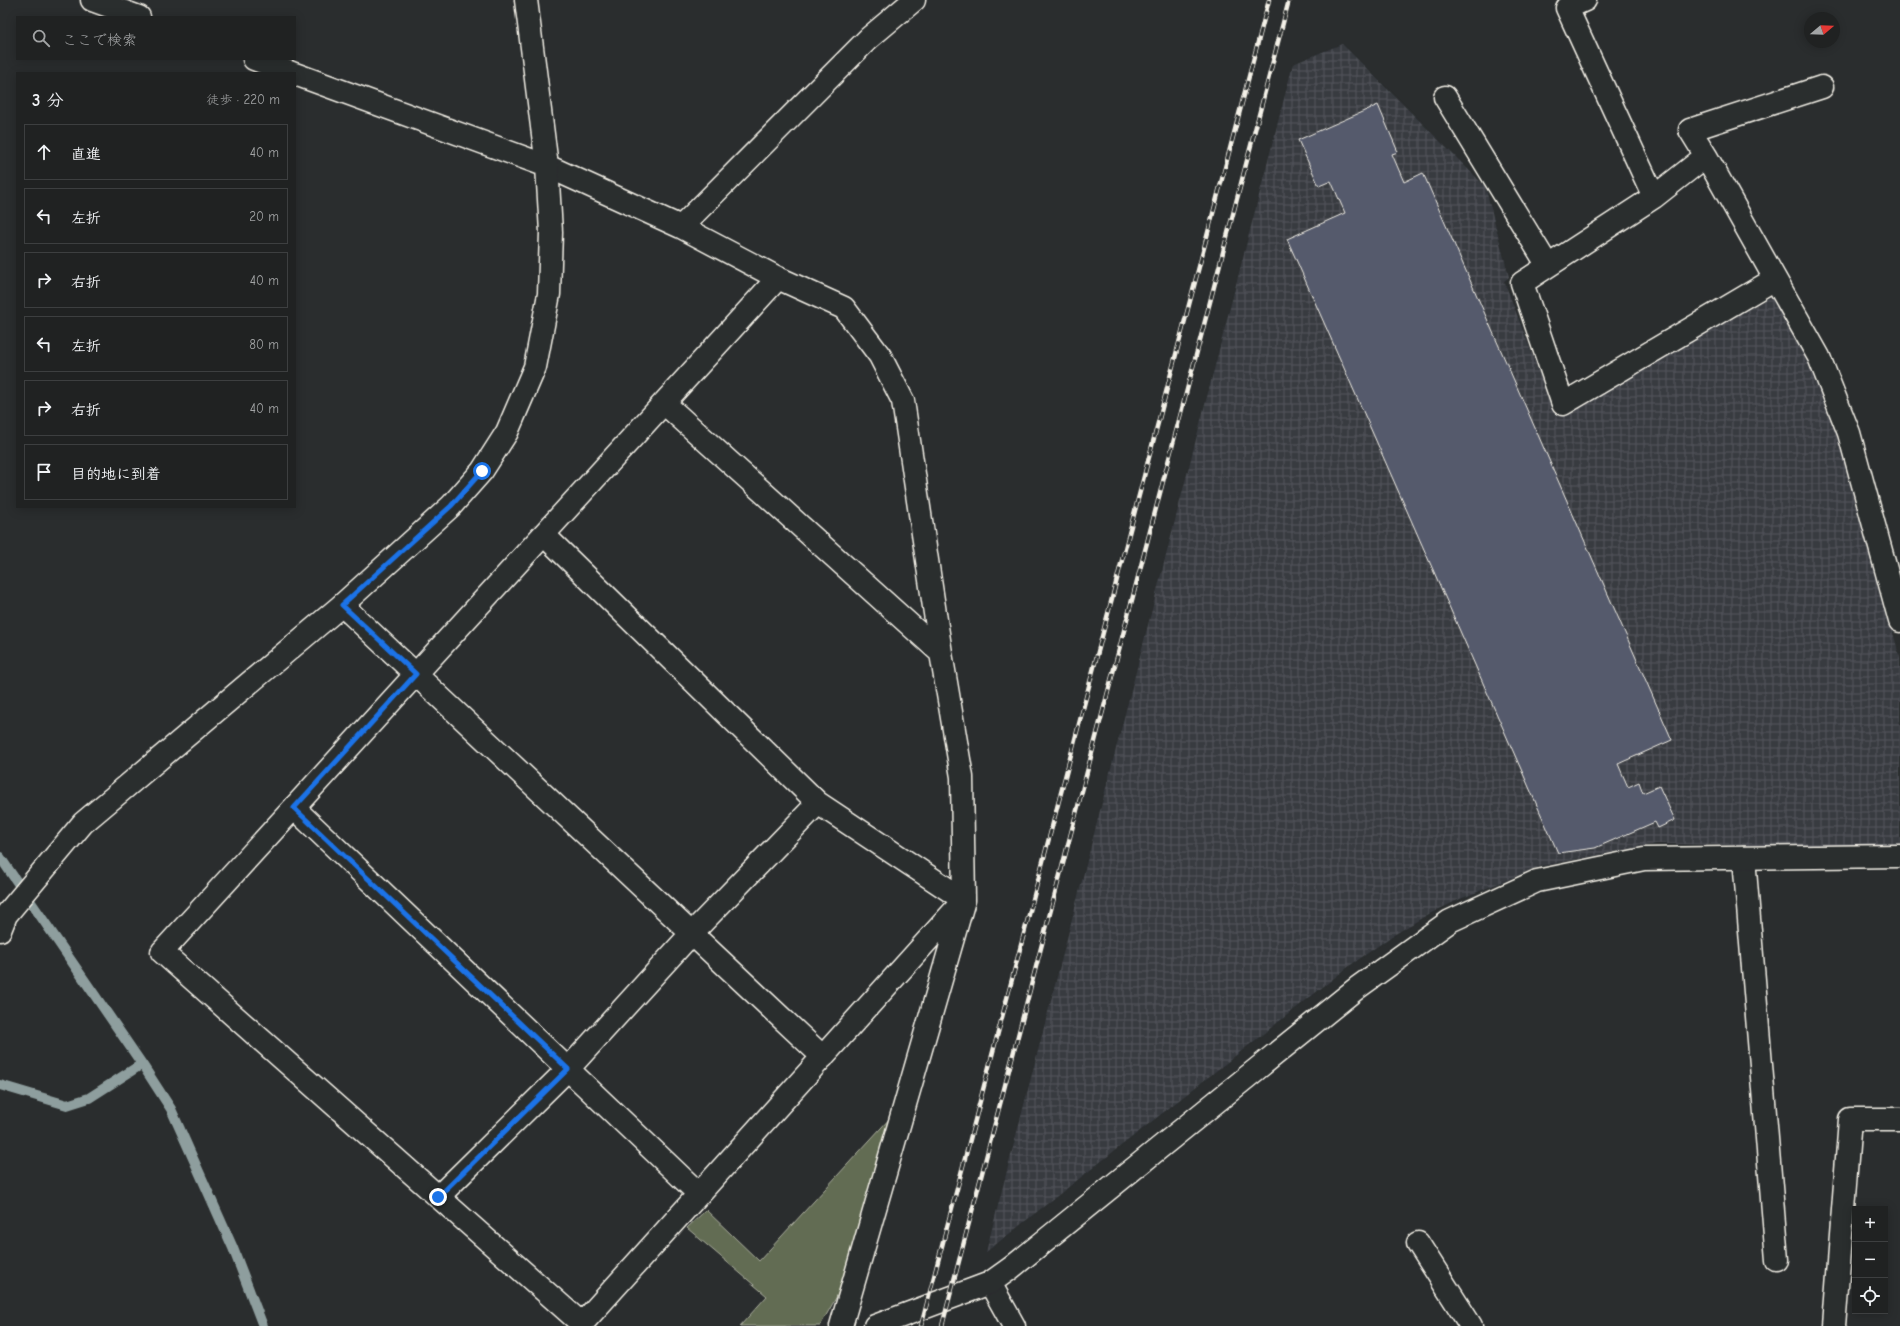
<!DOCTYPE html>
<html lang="ja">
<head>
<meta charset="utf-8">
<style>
  body { margin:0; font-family:"Comic Neue","Klee One",sans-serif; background:#2d2f2f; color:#f1f3f6 }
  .controls { position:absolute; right:12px; bottom:12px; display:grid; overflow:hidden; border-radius:0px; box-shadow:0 2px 10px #0003 }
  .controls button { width:36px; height:36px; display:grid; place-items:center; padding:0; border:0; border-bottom:1px solid #3d3f40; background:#202222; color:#f1f3f6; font:20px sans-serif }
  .compass { position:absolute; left:1804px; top:12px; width:36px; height:36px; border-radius:50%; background:#202222; box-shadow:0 2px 10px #0003; rotate:71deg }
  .stop { position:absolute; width:12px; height:12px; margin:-9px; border:3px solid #1a73e8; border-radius:50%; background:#fff }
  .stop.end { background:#1a73e8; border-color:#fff; box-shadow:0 1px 4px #0008 }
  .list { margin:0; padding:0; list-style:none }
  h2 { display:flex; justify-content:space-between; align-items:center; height:52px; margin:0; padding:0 16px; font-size:17px }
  h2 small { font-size:13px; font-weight:400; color:#a2a4a5 }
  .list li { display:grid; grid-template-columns:26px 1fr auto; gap:12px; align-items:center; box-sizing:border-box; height:56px; margin:0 8px 8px; padding:0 8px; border:1px solid #3d3f40; border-radius:0px }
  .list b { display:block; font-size:15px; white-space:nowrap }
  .list em { font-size:13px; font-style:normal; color:#a2a4a5 }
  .icon { flex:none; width:22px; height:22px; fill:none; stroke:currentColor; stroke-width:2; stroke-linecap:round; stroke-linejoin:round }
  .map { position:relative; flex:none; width:1900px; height:1326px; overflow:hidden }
  .search { position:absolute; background:#202222; box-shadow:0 2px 10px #0003; left:16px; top:16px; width:280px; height:44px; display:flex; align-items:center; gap:10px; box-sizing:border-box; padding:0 14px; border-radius:0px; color:#a2a4a5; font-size:15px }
  .panel { position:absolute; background:#202222; box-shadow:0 2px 10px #0003; left:16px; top:72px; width:280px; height:436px; border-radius:0px }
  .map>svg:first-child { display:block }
</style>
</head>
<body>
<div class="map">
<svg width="1900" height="1326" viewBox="0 0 1900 1326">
  <defs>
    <pattern id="industrial-grid" width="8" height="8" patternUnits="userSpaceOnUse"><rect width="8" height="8" fill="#373a41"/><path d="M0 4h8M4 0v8" fill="none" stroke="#55575c"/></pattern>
  </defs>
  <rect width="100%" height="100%" fill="#2a2d2e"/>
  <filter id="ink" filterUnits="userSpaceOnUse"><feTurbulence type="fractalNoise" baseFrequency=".025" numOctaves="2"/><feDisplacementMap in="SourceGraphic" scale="8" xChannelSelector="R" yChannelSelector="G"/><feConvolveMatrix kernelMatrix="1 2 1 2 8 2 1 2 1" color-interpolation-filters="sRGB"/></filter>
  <g filter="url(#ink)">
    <!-- industrial -->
    <path fill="url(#industrial-grid)" d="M 1342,44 L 1485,186 L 1509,277 L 1504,281 L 1556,416 L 1772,296 L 1809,358 L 1834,416 L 1900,658 L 1900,847 L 1656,844 L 1541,866 L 1460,899 L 1427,915 L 1392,936 L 1352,964 L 986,1252 L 1293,64 Z"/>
    <!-- park -->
    <path fill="#626c53" stroke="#abae9e" d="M 892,1116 L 845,1282 L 820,1326 L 740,1326 L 767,1296 L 687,1228 L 706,1210 L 759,1261 Z"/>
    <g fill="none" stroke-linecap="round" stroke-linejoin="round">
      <!-- stream -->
      <path stroke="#8e9e9e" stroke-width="10" d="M 0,857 L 142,1064 L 171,1109 L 233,1248 L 263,1326
        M 0,1085 L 67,1105 L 89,1098 L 142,1064"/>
    </g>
    <!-- building -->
    <path fill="#555a6c" stroke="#f4f1e8" d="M 1378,105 L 1398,152 L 1392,154 L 1404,182 L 1423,173 L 1672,740 L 1618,764 L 1628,787 L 1639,782 L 1643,793 L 1659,786 L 1675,820 L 1658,828 L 1655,822 L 1595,848 L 1558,853 L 1287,239 L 1345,213 L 1331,181 L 1319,186 L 1298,140 Z"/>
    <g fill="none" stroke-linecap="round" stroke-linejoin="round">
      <defs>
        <path id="street" d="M 1585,0 L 1567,8 L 1654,197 L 1706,156 L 1819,357 L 1849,433 L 1900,621
          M 1445,97 L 1548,266
          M 1706,156 L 1690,130 L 1822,87
          M 547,166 L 681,227 L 778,278 L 844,308 L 880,356 L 903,401 L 941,653 L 962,777 L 964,900 L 580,1326
          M 1654,197 L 1522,283 L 1563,404 L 1775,279
          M 681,227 L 869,38 L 914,0
          M 664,403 L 941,653
          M 544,535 L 818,803
          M 342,605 L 823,1057
          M 294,808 L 699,1194
          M 1744,858 L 1777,1260
          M 438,1197 L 568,1069 L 692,933 L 818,803 L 964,900 L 841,1326
          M 1418,1243 L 1471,1326
          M 990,1283 L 1014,1326
          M 582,1324 L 162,952 L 778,278
          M 1834,1326 L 1850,1119 L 1900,1119"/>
        <path id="secondary" d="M 92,0 L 139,17
          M 254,59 L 292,73
          M 295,74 L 547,166
          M 0,930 L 6,915 L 83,823 L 342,605 L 451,506 L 482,471 L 507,432 L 535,367 L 549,294 L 551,232 L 547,166 L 526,0
          M 875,1326 L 990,1283 L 1011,1268 L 1357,988 L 1450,921 L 1537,881 L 1644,859 L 1900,856"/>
      </defs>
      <!-- street casing -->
      <use href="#street" stroke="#f4f1e8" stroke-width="25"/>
      <!-- secondary casing -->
      <use href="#secondary" stroke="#f4f1e8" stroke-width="25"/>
      <!-- street -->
      <use href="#street" stroke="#2a2d2e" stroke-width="22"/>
      <!-- secondary -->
      <use href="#secondary" stroke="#2a2d2e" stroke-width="22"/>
      <defs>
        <path id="rail" d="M 921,1326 L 1269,0
          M 942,1326 L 1289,0"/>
      </defs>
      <!-- rail casing -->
      <use href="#rail" stroke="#f4f1e8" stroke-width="4.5"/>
      <!-- rail -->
      <use href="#rail" stroke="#2a2d2e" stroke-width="3" stroke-dasharray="9" stroke-linecap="butt"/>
    </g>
  </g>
  <g fill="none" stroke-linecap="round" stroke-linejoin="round" filter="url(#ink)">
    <!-- route -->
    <path stroke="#1a73e8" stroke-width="5" d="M 438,1197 L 568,1069 L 294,808 L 416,674 L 342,605 L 451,506 L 482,471"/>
  </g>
</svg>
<div class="controls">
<button>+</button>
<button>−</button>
<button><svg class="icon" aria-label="locate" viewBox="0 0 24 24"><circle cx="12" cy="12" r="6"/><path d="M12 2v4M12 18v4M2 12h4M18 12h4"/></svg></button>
</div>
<svg class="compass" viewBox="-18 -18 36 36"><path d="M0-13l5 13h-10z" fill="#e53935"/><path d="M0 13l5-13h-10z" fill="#a2a4a5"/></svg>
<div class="stop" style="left:482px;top:471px"></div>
<div class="stop end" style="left:438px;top:1197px"></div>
<div class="search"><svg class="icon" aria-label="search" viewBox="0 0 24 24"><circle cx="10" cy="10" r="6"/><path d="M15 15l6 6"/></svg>ここで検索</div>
<section class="panel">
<h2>3 分<small>徒歩 · 220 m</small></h2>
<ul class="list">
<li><svg class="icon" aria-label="ahead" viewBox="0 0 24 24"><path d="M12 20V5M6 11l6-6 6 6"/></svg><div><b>直進</b></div><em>40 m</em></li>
<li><svg class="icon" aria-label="left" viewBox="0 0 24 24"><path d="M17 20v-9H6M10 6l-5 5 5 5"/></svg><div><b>左折</b></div><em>20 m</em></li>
<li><svg class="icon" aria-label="right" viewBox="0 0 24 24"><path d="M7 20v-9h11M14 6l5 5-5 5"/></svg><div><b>右折</b></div><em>40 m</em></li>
<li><svg class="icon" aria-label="left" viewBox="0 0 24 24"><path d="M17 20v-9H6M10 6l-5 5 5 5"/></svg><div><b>左折</b></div><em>80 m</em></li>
<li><svg class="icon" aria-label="right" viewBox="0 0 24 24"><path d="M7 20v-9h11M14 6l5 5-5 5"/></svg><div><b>右折</b></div><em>40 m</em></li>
<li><svg class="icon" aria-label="arrive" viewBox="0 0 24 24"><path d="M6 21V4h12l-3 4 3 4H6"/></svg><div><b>目的地に到着</b></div></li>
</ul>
</section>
</div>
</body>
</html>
